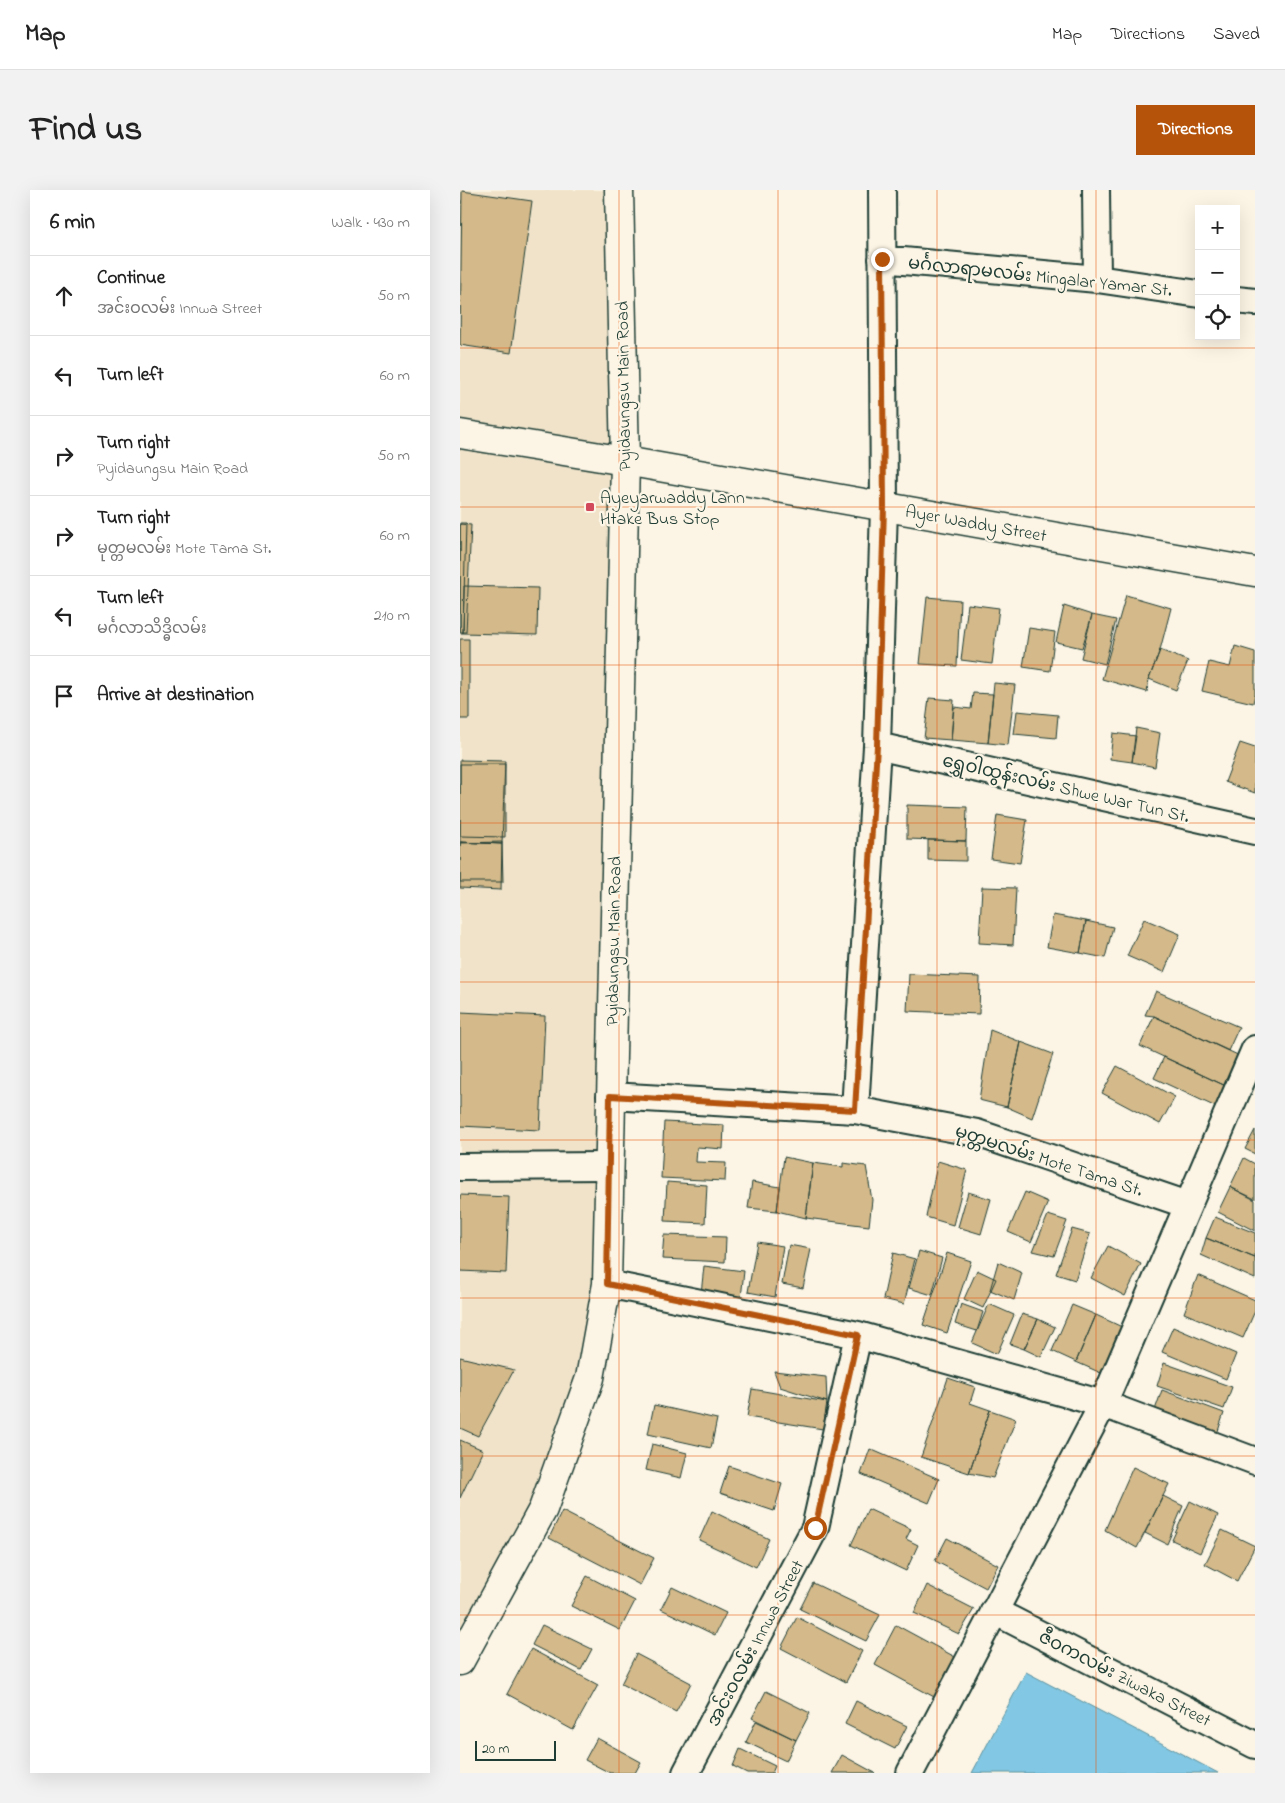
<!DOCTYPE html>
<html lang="en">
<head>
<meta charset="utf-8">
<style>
  body { margin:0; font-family:"Indie Flower","Noto Sans Myanmar",sans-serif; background:#f2f2f2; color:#222 }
  .controls { position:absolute; right:15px; top:15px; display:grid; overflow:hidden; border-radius:0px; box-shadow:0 5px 20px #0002 }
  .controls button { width:45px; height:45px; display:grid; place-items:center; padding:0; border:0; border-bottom:1px solid #e0e0e0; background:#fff; color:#222; font:25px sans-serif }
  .scale { position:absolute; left:15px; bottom:12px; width:81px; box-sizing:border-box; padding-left:5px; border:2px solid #1f3d34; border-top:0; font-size:14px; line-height:18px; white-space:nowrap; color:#1f3d34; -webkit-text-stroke:4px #fcf5e5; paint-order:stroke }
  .stop { position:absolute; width:15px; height:15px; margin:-11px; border:4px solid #b45309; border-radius:50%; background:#fff }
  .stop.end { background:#b45309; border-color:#fff; box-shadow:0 1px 5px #0008 }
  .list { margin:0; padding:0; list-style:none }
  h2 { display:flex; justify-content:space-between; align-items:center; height:65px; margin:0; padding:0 20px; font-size:21px }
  h2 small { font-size:16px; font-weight:400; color:#767676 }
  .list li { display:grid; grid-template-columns:32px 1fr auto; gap:15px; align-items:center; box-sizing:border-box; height:80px; padding:0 20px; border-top:1px solid #e0e0e0 }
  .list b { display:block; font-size:19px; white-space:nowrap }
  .list p { margin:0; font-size:16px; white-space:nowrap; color:#767676 }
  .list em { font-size:16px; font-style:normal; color:#767676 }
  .icon { flex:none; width:28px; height:28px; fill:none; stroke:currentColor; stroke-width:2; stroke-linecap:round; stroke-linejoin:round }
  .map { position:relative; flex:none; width:795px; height:1583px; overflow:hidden; border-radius:0px }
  header { display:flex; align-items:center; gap:30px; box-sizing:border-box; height:70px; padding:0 25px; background:#fff; border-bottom:1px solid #e0e0e0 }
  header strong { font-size:24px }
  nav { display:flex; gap:28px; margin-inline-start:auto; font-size:18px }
  .intro { display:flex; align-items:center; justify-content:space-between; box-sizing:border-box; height:120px; padding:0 30px }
  h1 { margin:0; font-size:35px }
  .button { padding:12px 22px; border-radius:0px; background:#b45309; color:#fff; font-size:18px; font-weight:700 }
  main { display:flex; gap:30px; padding:0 30px }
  aside { flex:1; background:#fff; border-radius:0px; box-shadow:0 5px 20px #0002 }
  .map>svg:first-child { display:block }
</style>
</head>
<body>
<header>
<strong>Map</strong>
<nav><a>Map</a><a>Directions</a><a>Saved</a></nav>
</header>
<div class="intro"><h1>Find us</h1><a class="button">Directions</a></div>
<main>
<aside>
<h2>6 min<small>Walk · 430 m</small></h2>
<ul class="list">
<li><svg class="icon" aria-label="ahead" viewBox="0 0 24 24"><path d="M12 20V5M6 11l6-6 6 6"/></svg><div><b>Continue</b><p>အင်းဝလမ်း Innwa Street</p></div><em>50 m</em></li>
<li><svg class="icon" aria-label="left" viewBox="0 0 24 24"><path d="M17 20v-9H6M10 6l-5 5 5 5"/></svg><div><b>Turn left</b></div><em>60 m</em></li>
<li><svg class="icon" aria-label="right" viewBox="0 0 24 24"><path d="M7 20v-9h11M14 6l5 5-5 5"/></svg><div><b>Turn right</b><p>Pyidaungsu Main Road</p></div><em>50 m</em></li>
<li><svg class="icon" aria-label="right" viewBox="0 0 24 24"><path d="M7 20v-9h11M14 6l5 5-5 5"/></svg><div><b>Turn right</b><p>မုတ္တမလမ်း Mote Tama St.</p></div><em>60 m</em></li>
<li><svg class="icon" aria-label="left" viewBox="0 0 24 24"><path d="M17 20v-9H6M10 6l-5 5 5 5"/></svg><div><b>Turn left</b><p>မင်္ဂလာသိဒ္ဓိလမ်း</p></div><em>210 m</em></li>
<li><svg class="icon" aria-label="arrive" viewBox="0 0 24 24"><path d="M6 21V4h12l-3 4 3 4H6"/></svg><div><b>Arrive at destination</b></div></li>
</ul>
</aside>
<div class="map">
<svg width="795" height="1583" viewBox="0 0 795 1583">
  <rect width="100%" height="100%" fill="#fcf5e5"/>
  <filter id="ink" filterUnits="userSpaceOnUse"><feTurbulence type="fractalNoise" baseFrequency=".02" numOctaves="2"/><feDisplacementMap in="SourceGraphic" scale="10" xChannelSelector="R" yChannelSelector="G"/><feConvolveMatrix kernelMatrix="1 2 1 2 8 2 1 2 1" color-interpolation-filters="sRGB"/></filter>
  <g filter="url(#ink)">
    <!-- built -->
    <path fill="#f0e3ca" d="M 0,0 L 159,0 L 165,271 L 130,1188 L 0,1471 Z"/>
    <!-- water -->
    <path fill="#82c7e3" stroke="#5a909d" d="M 566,1482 L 758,1583 L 512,1583 Z"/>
    <!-- building -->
    <path fill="#d4b98a" stroke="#1f3d34" d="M 2,1 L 72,11 L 51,163 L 0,155 Z
      M 0,333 L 6,333 L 3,443 L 0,443 Z
      M 0,334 L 11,335 L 6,442 L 0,442 Z
      M 4,396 L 78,398 L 77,445 L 3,443 Z
      M 666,405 L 711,418 L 700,460 L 689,489 L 687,502 L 642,489 Z
      M 467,407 L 500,410 L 497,476 L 460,474 Z
      M 508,414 L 539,418 L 532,474 L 501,470 Z
      M 604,416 L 632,425 L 622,458 L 596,452 Z
      M 632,425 L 656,430 L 645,474 L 621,468 Z
      M 569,438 L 595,442 L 590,481 L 563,477 Z
      M 0,449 L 9,449 L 9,529 L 0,529 Z
      M 775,456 L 795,462 L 795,504 L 793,513 L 742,501 L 749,472 L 770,477 Z
      M 700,460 L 728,471 L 716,500 L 689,489 Z
      M 534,493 L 555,495 L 548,555 L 528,553 Z
      M 513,503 L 533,504 L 528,553 L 491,550 L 494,517 L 511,519 Z
      M 469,508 L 494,510 L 491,550 L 464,548 Z
      M 557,521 L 598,525 L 596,548 L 554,544 Z
      M 676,538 L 700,543 L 695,577 L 672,572 Z
      M 653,543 L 676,546 L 672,572 L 650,569 Z
      M 780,553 L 795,558 L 795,603 L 765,592 Z
      M 0,570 L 45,571 L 42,654 L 0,652 Z
      M 0,574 L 45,574 L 45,647 L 0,646 Z
      M 447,615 L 507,617 L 506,651 L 447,649 Z
      M 537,625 L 567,630 L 560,673 L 531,669 Z
      M 468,650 L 506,651 L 506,671 L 468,670 Z
      M 0,652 L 42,654 L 41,700 L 0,698 Z
      M 42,652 L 43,692 L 0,692 L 0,653 Z
      M 522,697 L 556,698 L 553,755 L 519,753 Z
      M 593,725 L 626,731 L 620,763 L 587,757 Z
      M 684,729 L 720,744 L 704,782 L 667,766 Z
      M 626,731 L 653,737 L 645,768 L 620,763 Z
      M 449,784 L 520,787 L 519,824 L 447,821 Z
      M 696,801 L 779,837 L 768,861 L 694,826 L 685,825 Z
      M 0,822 L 85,826 L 80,940 L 0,936 Z
      M 694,826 L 782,867 L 768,897 L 680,856 Z
      M 530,840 L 561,852 L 547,917 L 519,910 Z
      M 561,852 L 593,864 L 572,928 L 547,917 Z
      M 704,867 L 768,897 L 758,918 L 694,888 Z
      M 657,876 L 715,907 L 700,934 L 642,903 Z
      M 204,932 L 264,935 L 263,959 L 237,957 L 236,972 L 266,973 L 265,991 L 201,988 Z
      M 795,940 L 795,964 L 785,959 Z
      M 324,967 L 353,973 L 346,1028 L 317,1021 Z
      M 784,968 L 795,974 L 795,1009 L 770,997 Z
      M 478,971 L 507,980 L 493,1035 L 466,1027 Z
      M 353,973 L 383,977 L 383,973 L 406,976 L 412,1010 L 409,1036 L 346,1028 Z
      M 207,992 L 247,995 L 245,1033 L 205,1031 Z
      M 292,992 L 320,997 L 317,1021 L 288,1018 Z
      M 770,997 L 795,1010 L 795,1041 L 758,1022 Z
      M 508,1002 L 531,1009 L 521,1044 L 498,1037 Z
      M 565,1002 L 588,1012 L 571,1052 L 548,1042 Z
      M 0,1005 L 49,1007 L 46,1083 L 0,1081 Z
      M 588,1025 L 607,1031 L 594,1066 L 573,1061 Z
      M 755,1027 L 795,1043 L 795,1068 L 746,1048 Z
      M 612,1039 L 630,1044 L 615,1090 L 596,1084 Z
      M 204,1045 L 266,1047 L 265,1072 L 202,1069 Z
      M 746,1048 L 795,1068 L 795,1089 L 741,1065 Z
      M 297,1052 L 323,1056 L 315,1107 L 288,1102 Z
      M 329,1055 L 351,1059 L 343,1098 L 322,1094 Z
      M 648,1056 L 681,1074 L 665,1106 L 631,1088 Z
      M 459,1061 L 482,1068 L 472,1105 L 449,1098 Z
      M 433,1063 L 455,1069 L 444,1114 L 423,1109 Z
      M 487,1063 L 511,1071 L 487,1143 L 463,1135 Z
      M 538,1072 L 562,1083 L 554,1110 L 530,1100 Z
      M 244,1076 L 284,1081 L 281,1108 L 241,1104 Z
      M 517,1080 L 536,1089 L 523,1118 L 504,1109 Z
      M 738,1085 L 795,1110 L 795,1121 L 783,1148 L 724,1123 Z
      M 501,1114 L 523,1122 L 517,1141 L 495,1134 Z
      M 529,1114 L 554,1125 L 537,1164 L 512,1153 Z
      M 612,1115 L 636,1125 L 616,1172 L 592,1161 Z
      M 562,1124 L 578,1129 L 564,1159 L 550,1154 Z
      M 636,1125 L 662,1137 L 641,1183 L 616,1172 Z
      M 578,1129 L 595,1137 L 581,1167 L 564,1159 Z
      M 713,1137 L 776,1164 L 766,1189 L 702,1162 Z
      M 0,1167 L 54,1180 L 18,1246 L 0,1238 Z
      M 704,1173 L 772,1197 L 764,1219 L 697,1196 Z
      M 314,1181 L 366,1187 L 367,1212 L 320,1197 Z
      M 488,1188 L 515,1197 L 510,1213 L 530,1220 L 509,1283 L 461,1267 Z
      M 292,1199 L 367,1212 L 363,1239 L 287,1227 Z
      M 702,1200 L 764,1223 L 757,1244 L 695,1220 Z
      M 194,1215 L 257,1229 L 251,1258 L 188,1244 Z
      M 530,1220 L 556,1229 L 533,1288 L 509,1283 Z
      M 0,1250 L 23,1260 L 0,1308 Z
      M 192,1254 L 227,1263 L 221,1288 L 186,1280 Z
      M 410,1259 L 479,1289 L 469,1313 L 401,1284 Z
      M 269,1276 L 322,1294 L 314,1321 L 260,1303 Z
      M 673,1277 L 709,1294 L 677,1358 L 645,1340 Z
      M 703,1306 L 723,1316 L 707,1354 L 685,1343 Z
      M 730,1311 L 758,1325 L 740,1363 L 712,1350 Z
      M 408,1319 L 451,1339 L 446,1349 L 458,1355 L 446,1381 L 391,1355 Z
      M 102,1321 L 194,1368 L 180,1395 L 89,1348 Z
      M 252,1321 L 309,1349 L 296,1377 L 239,1350 Z
      M 762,1340 L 795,1356 L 777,1391 L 745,1374 Z
      M 487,1348 L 538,1375 L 526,1398 L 475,1371 Z
      M 127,1386 L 175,1411 L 160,1440 L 111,1416 Z
      M 353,1393 L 420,1425 L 406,1451 L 340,1419 Z
      M 467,1395 L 514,1419 L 499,1444 L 454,1423 Z
      M 212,1397 L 266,1423 L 255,1445 L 201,1419 Z
      M 337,1427 L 402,1461 L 386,1492 L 321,1458 Z
      M 82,1435 L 132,1459 L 121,1480 L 72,1455 Z
      M 436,1435 L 497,1468 L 476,1508 L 415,1475 Z
      M 71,1459 L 138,1495 L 113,1540 L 47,1504 Z
      M 176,1464 L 231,1493 L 216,1522 L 161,1494 Z
      M 306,1501 L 350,1523 L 336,1550 L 292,1528 Z
      M 396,1511 L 447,1536 L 435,1559 L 385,1534 Z
      M 296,1531 L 336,1550 L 326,1571 L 286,1552 Z
      M 137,1548 L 181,1572 L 175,1583 L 150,1583 L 125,1570 Z
      M 280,1559 L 315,1576 L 312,1583 L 287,1583 L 273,1576 Z
      M 382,1565 L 415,1583 L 372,1583 Z"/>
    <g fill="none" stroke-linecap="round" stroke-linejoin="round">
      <defs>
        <path id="minor" d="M 636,0 L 637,89
          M 422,69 L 637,89 L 739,104
          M 776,110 L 795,112
          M 417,556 L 795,641
          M 150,906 L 395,920 L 517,943 L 728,1015
          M 395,920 L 417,556 L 424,317 L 422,0
          M 0,977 L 148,976
          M 147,1094 L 398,1145 L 643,1214 L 795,1271
          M 534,1421 L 795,1555
          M 226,1583 L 355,1338 L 398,1145
          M 450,1583 L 643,1214 L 795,859"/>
        <path id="tertiary" d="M 0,244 L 165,271 L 795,382"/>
        <path id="secondary" d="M 0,1471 L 83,1319 L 130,1188 L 147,1094 L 165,271 L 159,0"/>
      </defs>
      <!-- minor casing -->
      <use href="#minor" stroke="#1f3d34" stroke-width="30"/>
      <!-- tertiary casing -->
      <use href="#tertiary" stroke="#1f3d34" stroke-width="31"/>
      <!-- secondary casing -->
      <use href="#secondary" stroke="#1f3d34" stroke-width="31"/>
      <!-- minor -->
      <use href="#minor" stroke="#fcf5e5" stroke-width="26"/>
      <!-- tertiary -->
      <use href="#tertiary" stroke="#fcf5e5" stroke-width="28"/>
      <!-- secondary -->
      <use href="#secondary" stroke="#fcf5e5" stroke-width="28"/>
    </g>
  </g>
  <g fill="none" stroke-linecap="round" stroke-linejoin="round" filter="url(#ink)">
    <!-- route -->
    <path stroke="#b45309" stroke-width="6" d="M 355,1338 L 398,1145 L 147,1094 L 150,906 L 395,920 L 417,556 L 424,317 L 422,69"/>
  </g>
  <!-- grid -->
  <path fill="none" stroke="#e8590c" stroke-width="1" stroke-opacity="0.55" d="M 159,0 L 159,1583M 318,0 L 318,1583M 477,0 L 477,1583M 636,0 L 636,1583M 0,158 L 795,158M 0,317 L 795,317M 0,475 L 795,475M 0,633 L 795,633M 0,792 L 795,792M 0,950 L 795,950M 0,1108 L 795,1108M 0,1266 L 795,1266M 0,1425 L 795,1425"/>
  <!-- markers -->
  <rect fill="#d1495b" stroke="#fcf5e5" stroke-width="2" x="125" y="312" width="10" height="10" rx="2.5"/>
  <g text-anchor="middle" stroke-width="4.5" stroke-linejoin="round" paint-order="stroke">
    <!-- street labels -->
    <g font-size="18" fill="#1f3d34" stroke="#fcf5e5">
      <text transform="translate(580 86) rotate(6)" y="6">မင်္ဂလာရာမလမ်း Mingalar Yamar St.</text>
      <text transform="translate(163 196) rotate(-91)" y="6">Pyidaungsu Main Road</text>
      <text transform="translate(516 333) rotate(10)" y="6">Ayer Waddy Street</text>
      <text transform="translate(606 598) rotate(13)" y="6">ရွှေဝါထွန်းလမ်း Shwe War Tun St.</text>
      <text transform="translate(153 751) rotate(-89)" y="6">Pyidaungsu Main Road</text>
      <text transform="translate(589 970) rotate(18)" y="6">မုတ္တမလမ်း Mote Tama St.</text>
      <text transform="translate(295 1453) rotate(-62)" y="6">အင်းဝလမ်း Innwa Street</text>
      <text transform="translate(665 1488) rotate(27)" y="6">ဇီဝကလမ်း Ziwaka Street</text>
    </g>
    <!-- poi labels -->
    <g font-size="18" fill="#1f3d34" stroke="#fcf5e5" text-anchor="start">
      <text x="140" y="313">Ayeyarwaddy Lann<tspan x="140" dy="21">Htake Bus Stop</tspan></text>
    </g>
  </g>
</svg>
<div class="controls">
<button>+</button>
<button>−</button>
<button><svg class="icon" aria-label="locate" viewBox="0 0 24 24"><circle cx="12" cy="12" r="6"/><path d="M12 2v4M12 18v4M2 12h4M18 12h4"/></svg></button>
</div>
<div class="scale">20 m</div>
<div class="stop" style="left:355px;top:1338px"></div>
<div class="stop end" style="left:422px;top:69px"></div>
</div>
</main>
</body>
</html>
